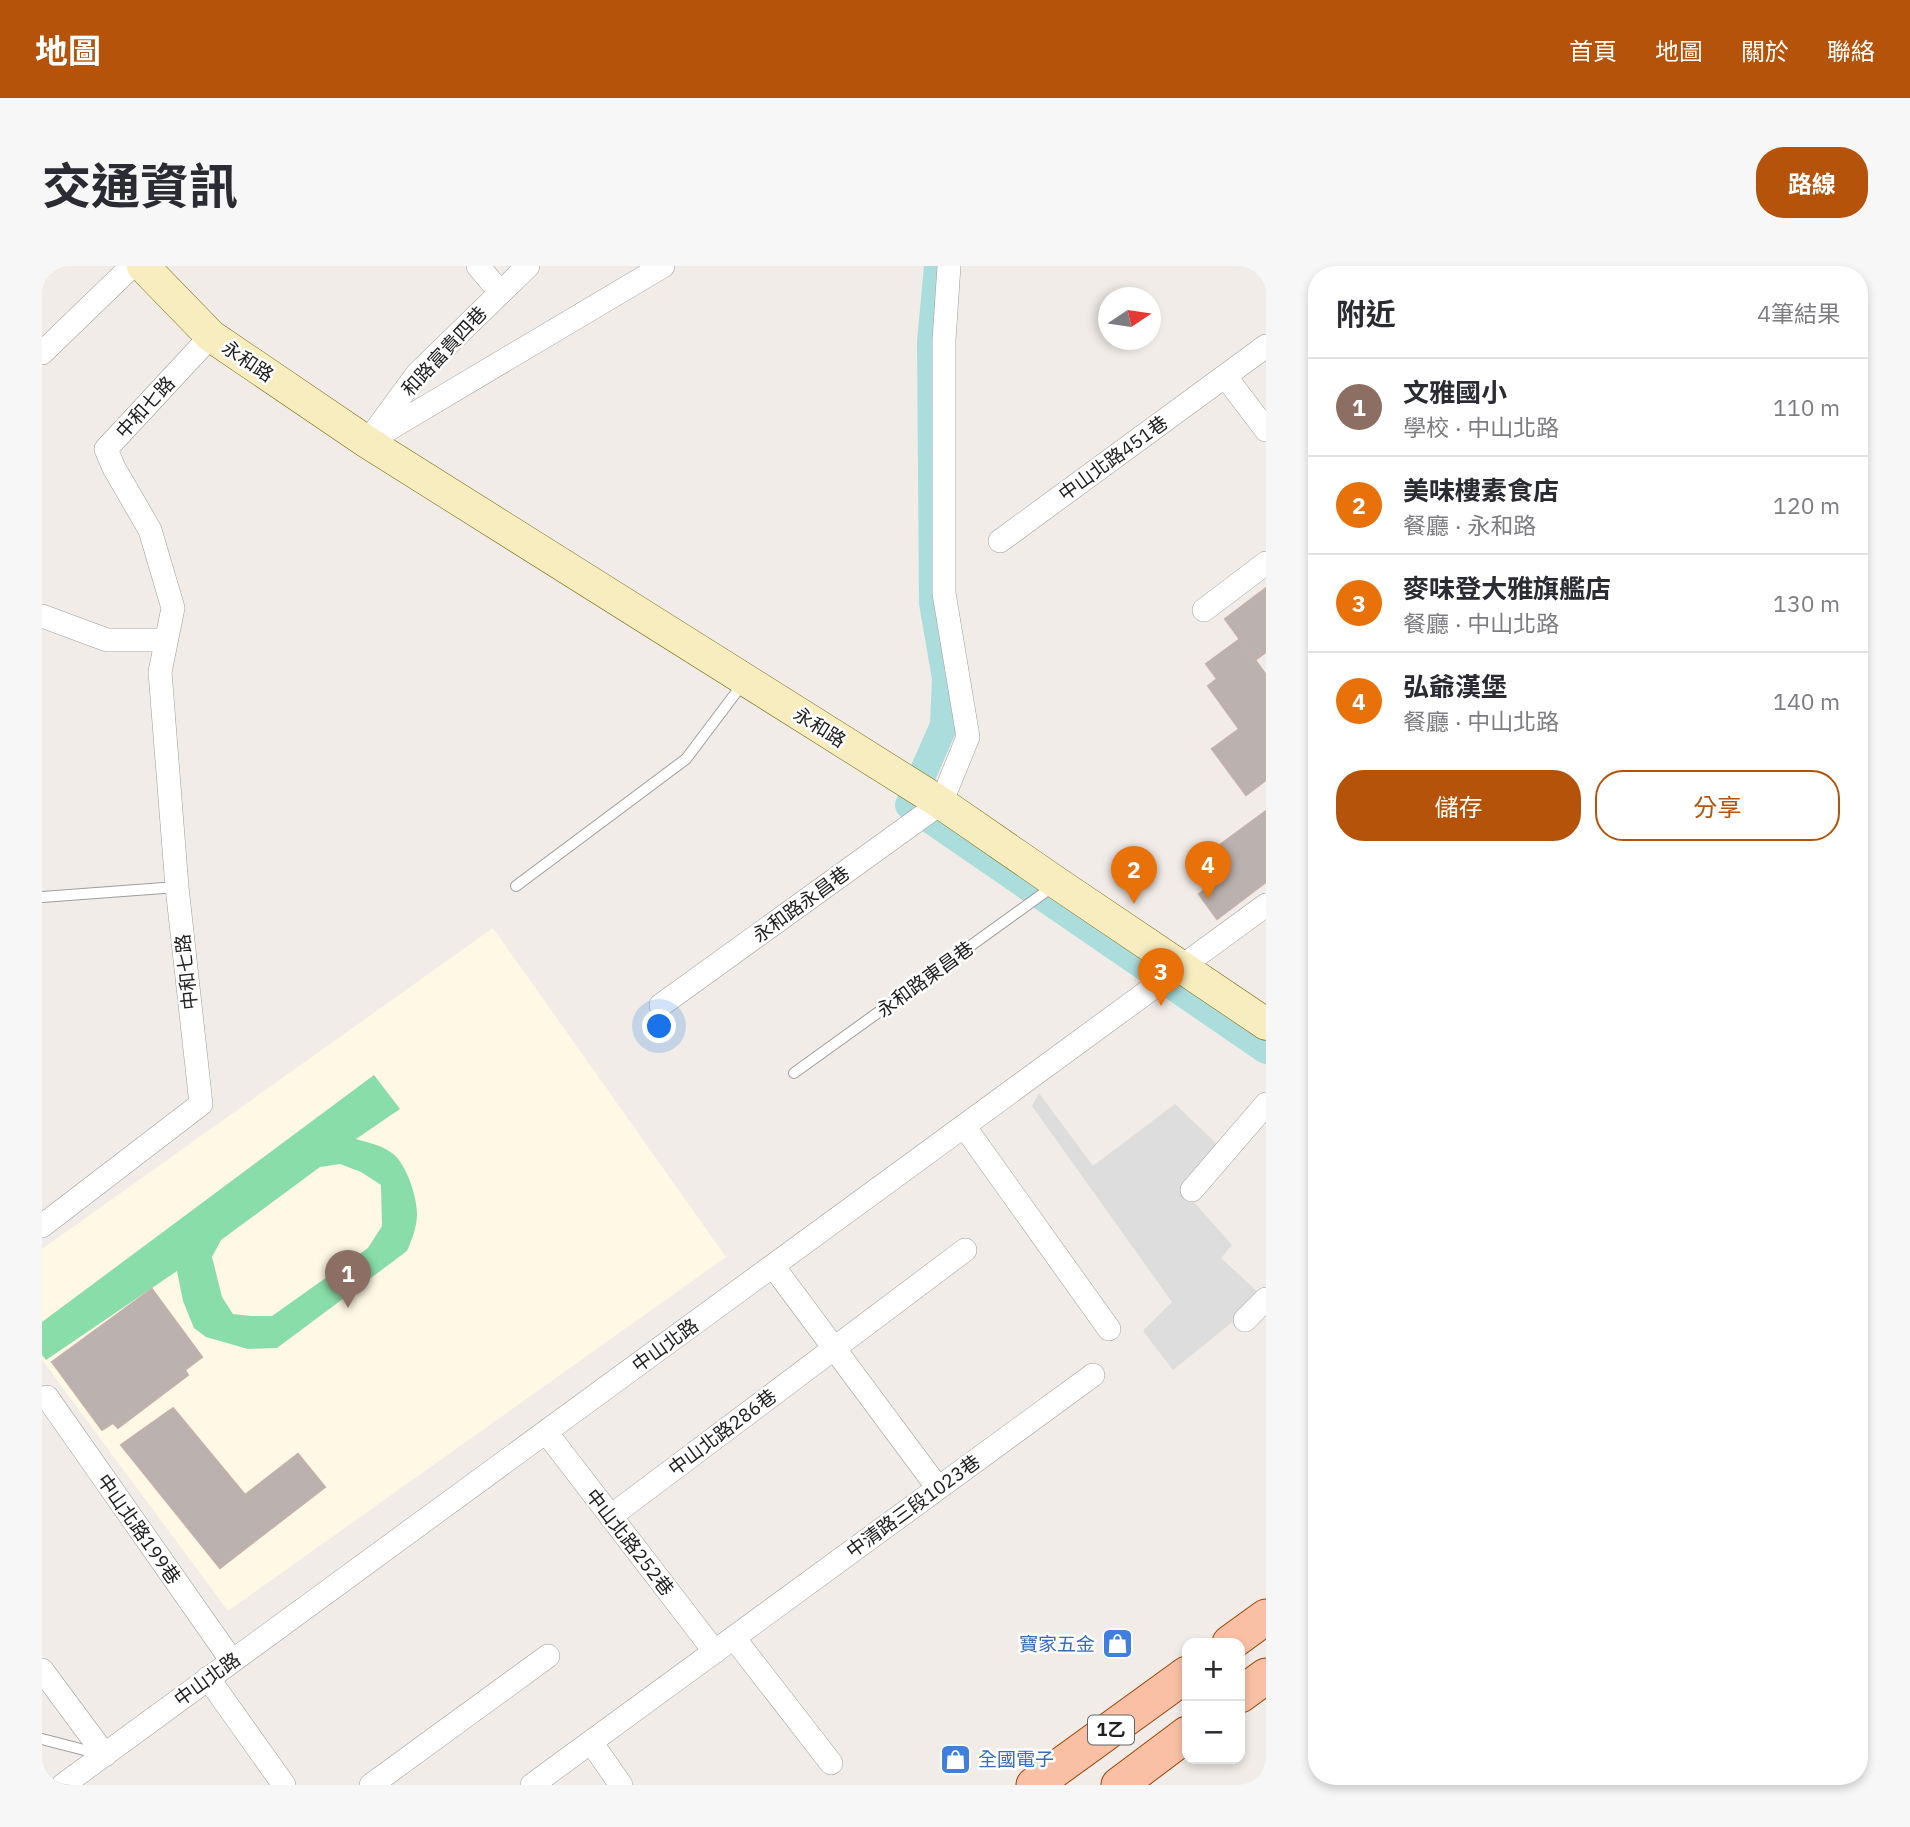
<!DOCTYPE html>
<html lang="zh-TW">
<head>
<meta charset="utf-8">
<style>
  body { margin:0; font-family:"IBM Plex Sans","Noto Sans TC",sans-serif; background:#f7f7f7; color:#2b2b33 }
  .controls { position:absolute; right:21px; bottom:21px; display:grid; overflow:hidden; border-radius:14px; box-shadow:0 4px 10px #0003 }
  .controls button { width:63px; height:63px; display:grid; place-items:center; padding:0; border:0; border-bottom:2px solid #e1e1e2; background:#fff; color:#2b2b33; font:35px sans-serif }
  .compass { position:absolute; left:1056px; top:21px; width:63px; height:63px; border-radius:50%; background:#fff; box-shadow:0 4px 10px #0003; rotate:77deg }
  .you { position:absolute; left:618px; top:761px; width:24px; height:24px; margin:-18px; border:5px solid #fff; border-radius:50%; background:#1a73e8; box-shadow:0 0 0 10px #1a73e833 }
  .badge { display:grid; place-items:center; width:46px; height:46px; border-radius:50%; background:#b45309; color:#fff; font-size:23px; font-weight:700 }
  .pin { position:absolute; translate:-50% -58px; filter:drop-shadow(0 2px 4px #0008) }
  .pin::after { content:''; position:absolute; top:37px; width:24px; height:21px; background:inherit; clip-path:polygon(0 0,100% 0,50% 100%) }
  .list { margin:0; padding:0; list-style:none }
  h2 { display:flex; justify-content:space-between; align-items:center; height:91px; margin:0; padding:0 28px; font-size:30px }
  h2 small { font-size:23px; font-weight:400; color:#7c7c81 }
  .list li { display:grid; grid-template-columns:46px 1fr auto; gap:21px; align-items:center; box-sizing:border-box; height:98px; padding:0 28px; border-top:2px solid #e1e1e2 }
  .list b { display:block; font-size:26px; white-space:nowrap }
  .list p { margin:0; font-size:23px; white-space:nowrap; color:#7c7c81 }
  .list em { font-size:23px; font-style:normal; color:#7c7c81 }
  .actions { display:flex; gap:14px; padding:21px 28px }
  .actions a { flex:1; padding:16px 0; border:2px solid #b45309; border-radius:28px; text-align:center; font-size:24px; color:#b45309 }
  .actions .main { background:#b45309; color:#fff }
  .map { position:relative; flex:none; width:1224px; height:1519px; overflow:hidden; border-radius:28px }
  header { display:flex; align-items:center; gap:42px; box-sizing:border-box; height:98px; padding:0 35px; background:#b45309; color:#fff }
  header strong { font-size:33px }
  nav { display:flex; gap:38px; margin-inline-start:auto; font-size:24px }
  .intro { display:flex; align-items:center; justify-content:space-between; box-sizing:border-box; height:168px; padding:0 42px }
  h1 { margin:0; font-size:49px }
  .button { padding:18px 32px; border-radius:28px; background:#b45309; color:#fff; font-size:24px; font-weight:700 }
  main { display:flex; gap:42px; padding:0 42px }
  aside { flex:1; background:#fff; border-radius:28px; box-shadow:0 4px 10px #0003 }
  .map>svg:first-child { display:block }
</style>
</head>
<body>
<header>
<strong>地圖</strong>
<nav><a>首頁</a><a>地圖</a><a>關於</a><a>聯絡</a></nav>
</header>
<div class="intro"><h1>交通資訊</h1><a class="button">路線</a></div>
<main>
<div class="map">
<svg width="1224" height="1519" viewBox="0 0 1224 1519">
  <rect width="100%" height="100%" fill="#f1ece8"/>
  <!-- education -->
  <path fill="#fef8e4" d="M 451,662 L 684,991 L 186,1345 L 0,1094 L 0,983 Z"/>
  <!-- pitch -->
  <path fill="#89dda8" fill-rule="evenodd" d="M 332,809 L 358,843 L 314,873 C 327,877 339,879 350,887 C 364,897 375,930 375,948 C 375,961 370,973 365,985 L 235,1082 L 206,1083 L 164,1071 L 152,1062 L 141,1035 L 135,1005 L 4,1094 L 0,1089 L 0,1056 ZM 298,898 L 319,906 L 339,919 L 340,960 L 326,982 L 230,1050 L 209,1050 L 191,1048 L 180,1031 L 170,991 L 179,974 L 278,901 Z"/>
  <!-- parking -->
  <path fill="#ddd" d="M 997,827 L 1051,900 L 1133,838 L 1179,882 L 1143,926 L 1190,979 L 1179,992 L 1219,1029 L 1198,1050 L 1131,1104 L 1101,1065 L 1130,1036 L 990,840 Z"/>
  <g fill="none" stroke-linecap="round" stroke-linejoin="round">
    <!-- canal -->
    <path stroke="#abdddc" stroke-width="28" d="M 896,0 L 889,76 L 891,337 L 904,412 L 902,459 L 867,539 L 1224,784"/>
  </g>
  <!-- building -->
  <path fill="#bbb1ae" stroke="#c3b0ab" stroke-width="2" d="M 1224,322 L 1224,386 L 1213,394 L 1183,353 Z
    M 1198,373 L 1224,409 L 1224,514 L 1204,529 L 1170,483 L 1197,463 L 1166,420 L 1175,413 L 1164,398 Z
    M 1224,545 L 1224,616 L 1175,653 L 1157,628 L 1172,617 L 1156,595 Z
    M 110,1023 L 160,1091 L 143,1104 L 146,1109 L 76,1162 L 71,1157 L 60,1164 L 10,1096 Z
    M 131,1142 L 203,1229 L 256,1188 L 283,1221 L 178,1302 L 79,1179 Z"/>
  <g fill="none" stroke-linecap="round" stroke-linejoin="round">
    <defs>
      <path id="service" d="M 474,620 L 644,493 L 702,416
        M 0,631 L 135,621
        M 752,807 L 1013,619
        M 0,1473 L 58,1488"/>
      <path id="minor" d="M 436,0 L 458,26
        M 0,87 L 90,0
        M 1183,110 L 1224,164
        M 331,168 L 375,108 L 486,0
        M 325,176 L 621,0
        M 958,275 L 1224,80
        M 1162,344 L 1224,297
        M 0,350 L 65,374 L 124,374
        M 619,739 L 899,537 L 926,471 L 902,327 L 902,74 L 907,0
        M 922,860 L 1067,1063
        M 1150,924 L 1224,838
        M 0,960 L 159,838 L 135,621 L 118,406 L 131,342 L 108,264 L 72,202 L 64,183 L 169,70
        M 731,1000 L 896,1222
        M 1203,1054 L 1224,1033
        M 5,1131 L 190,1395
        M 504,1166 L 673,1386
        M 569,1250 L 923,984
        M 692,1372 L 789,1497
        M 0,1404 L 63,1489
        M 166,1412 L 242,1519
        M 549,1476 L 579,1519
        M 21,1519 L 1224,639
        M 329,1519 L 506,1390
        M 490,1519 L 1051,1109"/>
      <path id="secondary" d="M 101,0 L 169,70 L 325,176 L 899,537 L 1015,617 L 1224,758"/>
      <path id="primary" d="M 1188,1377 L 1224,1351
        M 1198,1429 L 1224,1410
        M 992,1519 L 1145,1408
        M 1077,1519 L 1145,1468"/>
    </defs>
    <!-- service casing -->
    <use href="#service" stroke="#9e9e9e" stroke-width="12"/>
    <!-- minor casing -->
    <use href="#minor" stroke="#9e9e9e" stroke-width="24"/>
    <!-- secondary casing -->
    <use href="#secondary" stroke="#786908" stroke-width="33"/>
    <!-- primary casing -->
    <use href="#primary" stroke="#9a4404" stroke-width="37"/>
    <!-- service -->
    <use href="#service" stroke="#fff" stroke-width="10"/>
    <!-- minor -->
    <use href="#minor" stroke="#fff" stroke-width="23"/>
    <!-- secondary -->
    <use href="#secondary" stroke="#f8edbf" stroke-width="32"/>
    <!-- primary -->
    <use href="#primary" stroke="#f9c0a5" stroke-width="35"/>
  </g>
  <!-- icons -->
  <defs>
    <symbol id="shop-square" viewBox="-11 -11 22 22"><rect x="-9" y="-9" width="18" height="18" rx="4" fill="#3f7fe0" stroke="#fff"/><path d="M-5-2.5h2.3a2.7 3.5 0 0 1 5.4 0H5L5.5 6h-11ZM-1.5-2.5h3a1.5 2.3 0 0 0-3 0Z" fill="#fff"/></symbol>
  </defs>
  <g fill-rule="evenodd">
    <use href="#shop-square" x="1058" y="1360" width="35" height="35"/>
    <use href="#shop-square" x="896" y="1476" width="35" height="35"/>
  </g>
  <g text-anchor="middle" stroke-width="5" stroke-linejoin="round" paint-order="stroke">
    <!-- shield labels -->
    <rect fill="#fff" stroke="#646464" stroke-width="2" x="1046" y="1449.5" width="46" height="29" rx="5"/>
    <g font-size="18" font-weight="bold" fill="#212121">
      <text x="1069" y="1470">1乙</text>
    </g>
    <!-- street labels -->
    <g font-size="19" fill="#212121" stroke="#fff">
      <text transform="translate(402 85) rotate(-47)" y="7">和路富貴四巷</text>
      <text transform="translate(206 95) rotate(34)" y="7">永和路</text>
      <text transform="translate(103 141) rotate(-47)" y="7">中和七路</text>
      <text transform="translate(1071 192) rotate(-36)" y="7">中山北路451巷</text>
      <text transform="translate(778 461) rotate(32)" y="7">永和路</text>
      <text transform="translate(759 638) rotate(-36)" y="7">永和路永昌巷</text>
      <text transform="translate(144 706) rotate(-96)" y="7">中和七路</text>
      <text transform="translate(883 713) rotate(-36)" y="7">永和路東昌巷</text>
      <text transform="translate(623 1079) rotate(-36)" y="7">中山北路</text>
      <text transform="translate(680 1166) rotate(-37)" y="7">中山北路286巷</text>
      <text transform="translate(871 1240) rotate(-36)" y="7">中清路三段1023巷</text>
      <text transform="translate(97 1263) rotate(55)" y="7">中山北路199巷</text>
      <text transform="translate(588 1276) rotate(52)" y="7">中山北路252巷</text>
      <text transform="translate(165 1413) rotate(-36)" y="7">中山北路</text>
    </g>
    <!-- shop labels -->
    <g font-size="19" fill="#366cbe" stroke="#fff" text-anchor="end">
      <text x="1053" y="1385">寶家五金</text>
      <text x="936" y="1500" text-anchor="start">全國電子</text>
    </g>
  </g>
</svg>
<div class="controls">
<button>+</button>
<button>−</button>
</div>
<svg class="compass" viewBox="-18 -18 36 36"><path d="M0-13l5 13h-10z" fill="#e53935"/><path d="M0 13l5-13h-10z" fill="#7c7c81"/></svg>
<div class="you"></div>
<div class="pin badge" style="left:306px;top:1042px;background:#8d6e63">1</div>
<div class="pin badge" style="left:1092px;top:638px;background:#e8710a">2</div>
<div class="pin badge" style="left:1119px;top:740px;background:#e8710a">3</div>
<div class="pin badge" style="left:1166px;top:633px;background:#e8710a">4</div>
</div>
<aside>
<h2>附近<small>4筆結果</small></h2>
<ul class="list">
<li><span class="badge" style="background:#8d6e63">1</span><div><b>文雅國小</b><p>學校 · 中山北路</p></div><em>110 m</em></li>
<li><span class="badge" style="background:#e8710a">2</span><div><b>美味樓素食店</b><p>餐廳 · 永和路</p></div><em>120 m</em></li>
<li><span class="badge" style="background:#e8710a">3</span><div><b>麥味登大雅旗艦店</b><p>餐廳 · 中山北路</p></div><em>130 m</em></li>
<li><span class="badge" style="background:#e8710a">4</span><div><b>弘爺漢堡</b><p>餐廳 · 中山北路</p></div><em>140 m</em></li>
</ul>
<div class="actions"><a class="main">儲存</a><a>分享</a></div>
</aside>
</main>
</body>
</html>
